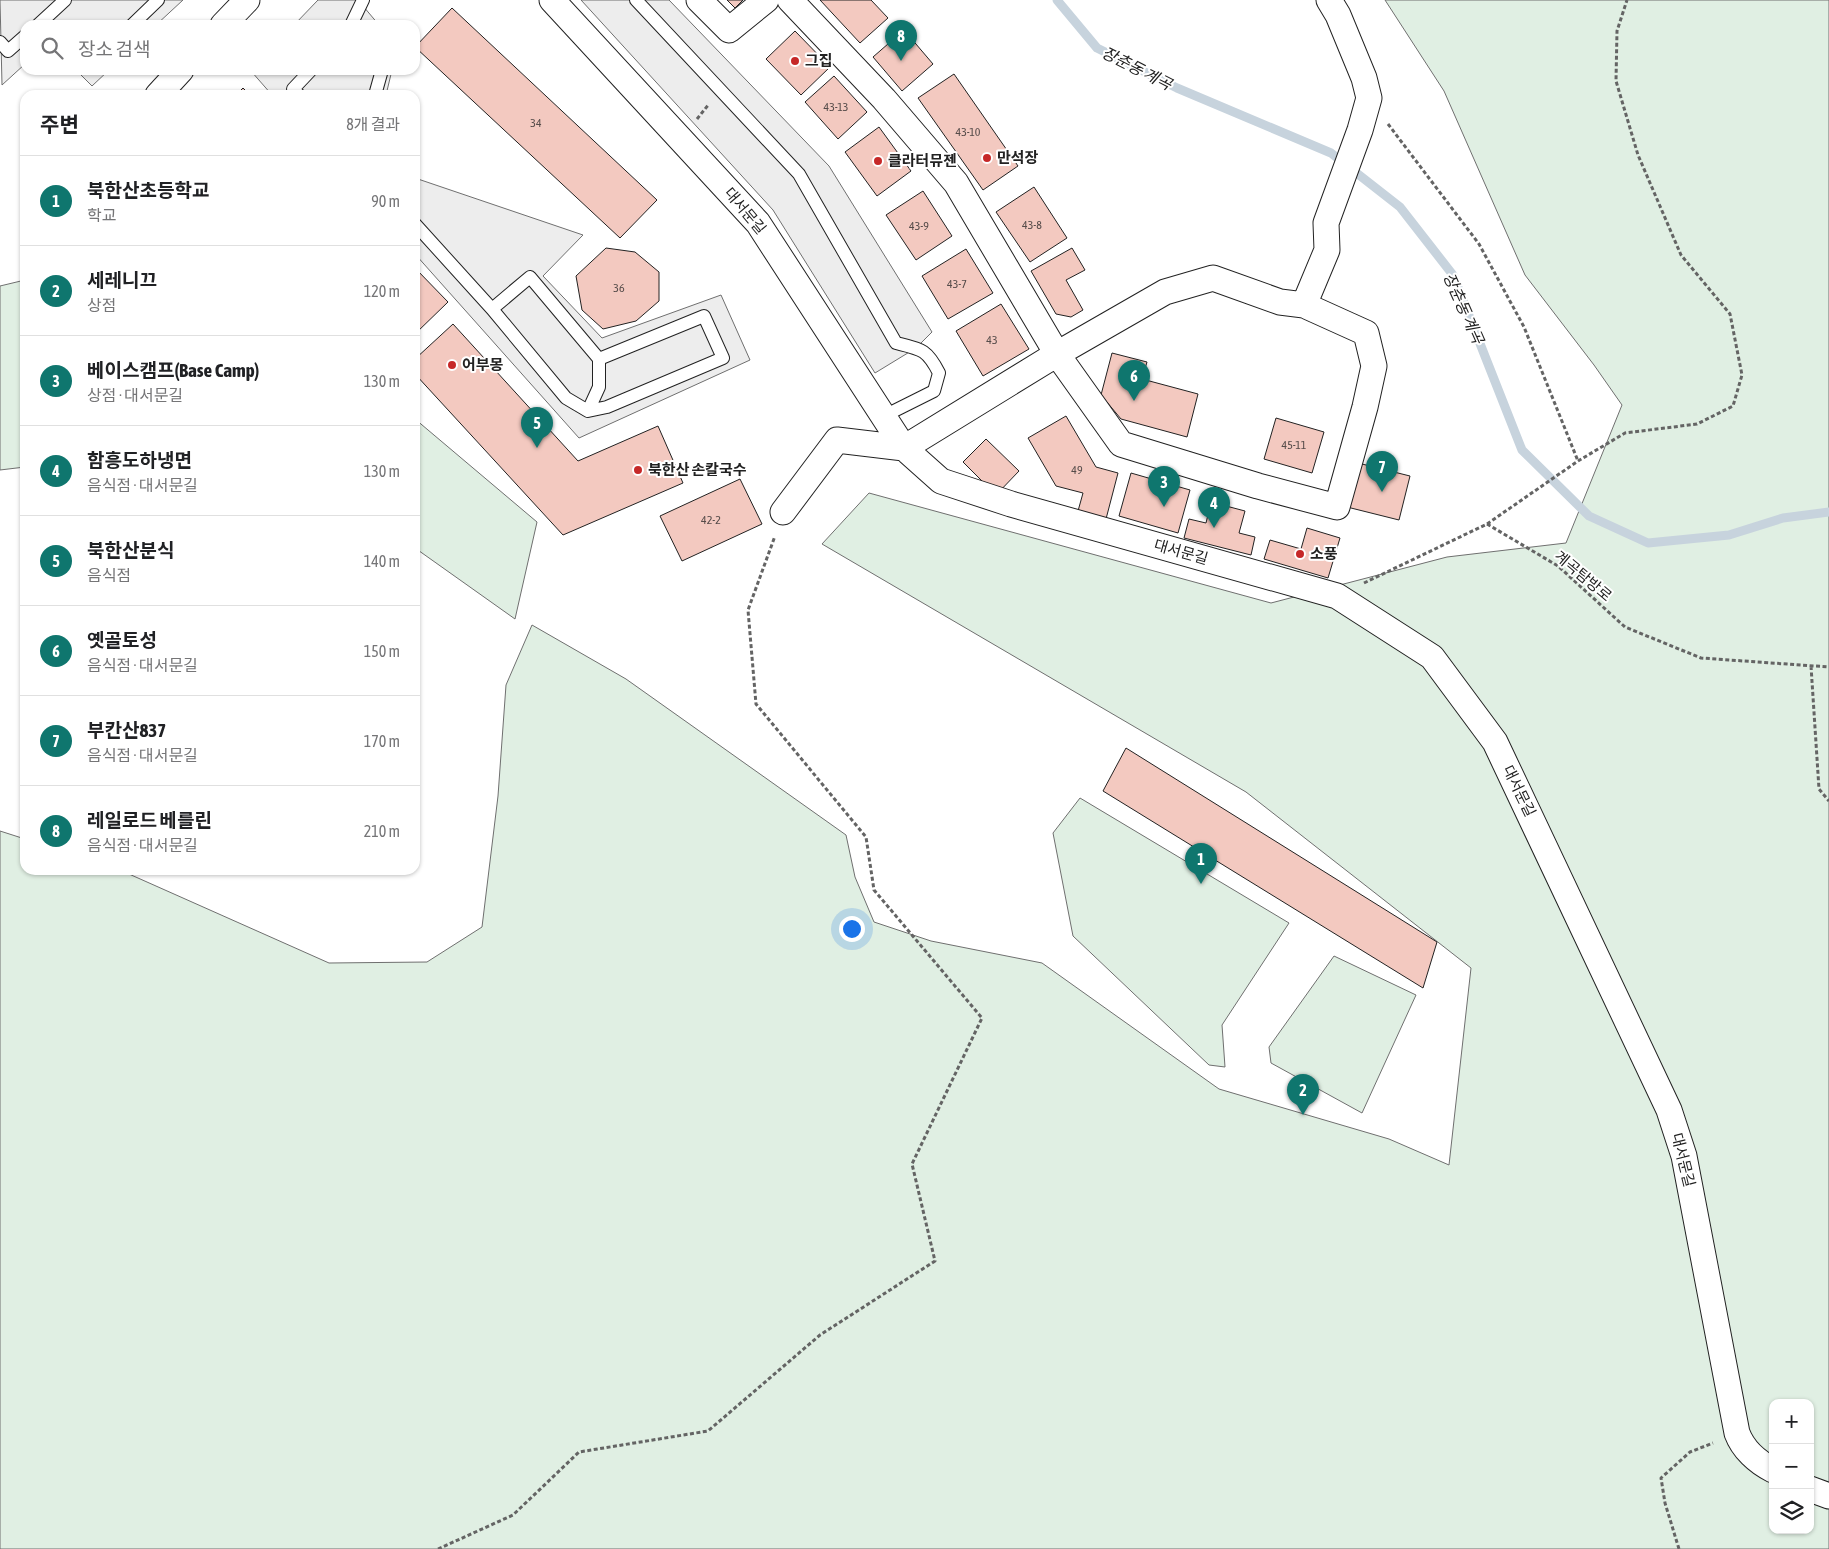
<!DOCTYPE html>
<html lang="ko">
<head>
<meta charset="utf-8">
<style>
  body { margin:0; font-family:"Asap Condensed","Noto Sans KR",sans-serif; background:#f2f2f2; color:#202124 }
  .controls { position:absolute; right:15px; bottom:15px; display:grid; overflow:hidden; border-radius:10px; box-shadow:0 1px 4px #0004 }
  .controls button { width:45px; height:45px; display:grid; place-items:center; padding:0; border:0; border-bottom:1px solid #e0e0e0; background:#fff; color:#202124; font:25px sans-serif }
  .you { position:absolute; left:851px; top:928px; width:18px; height:18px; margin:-12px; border:4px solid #fff; border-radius:50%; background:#1a73e8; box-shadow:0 0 0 8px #1a73e833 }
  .badge { display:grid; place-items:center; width:32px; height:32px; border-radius:50%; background:#0f766e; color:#fff; font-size:16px; font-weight:700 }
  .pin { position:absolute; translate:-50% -41px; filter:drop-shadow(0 1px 2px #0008) }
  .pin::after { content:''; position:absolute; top:26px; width:18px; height:15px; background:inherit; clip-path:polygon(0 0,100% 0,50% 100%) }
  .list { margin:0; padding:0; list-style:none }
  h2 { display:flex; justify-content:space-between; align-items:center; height:65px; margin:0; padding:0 20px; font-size:21px }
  h2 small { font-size:16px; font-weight:400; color:#757577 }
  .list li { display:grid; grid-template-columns:32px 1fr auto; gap:15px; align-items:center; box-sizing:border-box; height:90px; padding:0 20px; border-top:1px solid #e0e0e0 }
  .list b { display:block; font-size:19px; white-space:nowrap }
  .list p { margin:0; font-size:16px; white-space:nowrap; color:#757577 }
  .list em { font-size:16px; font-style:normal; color:#757577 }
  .icon { flex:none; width:28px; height:28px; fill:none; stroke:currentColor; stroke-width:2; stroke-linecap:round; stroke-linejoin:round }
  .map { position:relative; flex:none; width:1829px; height:1549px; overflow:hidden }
  .search { position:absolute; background:#fff; box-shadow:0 1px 4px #0004; left:20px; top:20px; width:400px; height:55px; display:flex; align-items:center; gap:12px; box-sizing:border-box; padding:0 18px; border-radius:15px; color:#757577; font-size:19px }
  .panel { position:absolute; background:#fff; box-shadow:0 1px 4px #0004; left:20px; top:90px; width:400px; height:785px; border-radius:15px }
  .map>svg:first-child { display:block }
</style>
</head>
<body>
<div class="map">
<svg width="1829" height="1549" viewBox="0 0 1829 1549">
  <rect width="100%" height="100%" fill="#fff"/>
  <!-- green -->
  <path fill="#e0efe3" stroke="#6f6f6f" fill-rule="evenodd" d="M 1385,0 L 1829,0 L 1829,1549 L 0,1549 L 0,831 L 25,839 L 25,870 L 120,870 L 329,963 L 427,962 L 482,927 L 498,796 L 506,685 L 532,625 L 626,679 L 846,835 L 855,877 L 874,922 L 931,941 L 1042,963 L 1219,1089 L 1389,1139 L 1449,1165 L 1471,968 L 1246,792 L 822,544 L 869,493 L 1271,603 L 1447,557 L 1566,543 L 1622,405 L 1594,365 L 1525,275 L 1444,91 ZM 1773,1403 L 1810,1403 L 1810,1530 L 1773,1530 Z
    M 25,280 L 25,467 L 0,470 L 0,286 Z
    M 415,419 L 537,522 L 515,619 L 415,548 Z
    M 1080,798 L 1289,923 L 1222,1025 L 1225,1067 L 1209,1065 L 1073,936 L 1053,833 Z
    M 1334,956 L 1416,995 L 1362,1113 L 1271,1063 L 1269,1047 Z"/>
  <!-- parking -->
  <path fill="#ededed" stroke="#6f6f6f" d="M 0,0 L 183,0 L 156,25 L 25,25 L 25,64 L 2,85 Z
    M 318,0 L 358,0 L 379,25 L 294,25 Z
    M 581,0 L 669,0 L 829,166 L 932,332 L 916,348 L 875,373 L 773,210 Z
    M 76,70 L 109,70 L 92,86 Z
    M 392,70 L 386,95 L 272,95 L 251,71 Z
    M 415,178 L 583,235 L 543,276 L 602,338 L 721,295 L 750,360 L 579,438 L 415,254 Z"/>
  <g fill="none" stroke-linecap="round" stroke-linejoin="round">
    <!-- stream -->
    <path stroke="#c7d3dd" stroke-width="9" d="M 1057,0 L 1097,48 L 1177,88 L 1331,153 L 1400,207 L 1453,275 L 1522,450 L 1589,516 L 1648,543 L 1729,535 L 1783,518 L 1829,512"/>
  </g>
  <!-- building -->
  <path fill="#f3c9c0" stroke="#222" d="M 727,0 L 743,0 L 735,8 Z
    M 820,0 L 871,0 L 888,18 L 860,43 Z
    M 452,8 L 657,200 L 620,238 L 415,47 Z
    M 904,30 L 933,64 L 902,91 L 873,57 Z
    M 795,31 L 830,67 L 801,95 L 766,59 Z
    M 954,74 L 1018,166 L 983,190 L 918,98 Z
    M 834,76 L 867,112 L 838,139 L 805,102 Z
    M 243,88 L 250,95 L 236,95 Z
    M 879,127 L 911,171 L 877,196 L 845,152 Z
    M 1034,187 L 1067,238 L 1030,262 L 996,212 Z
    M 923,191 L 952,236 L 916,260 L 886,215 Z
    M 606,248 L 635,252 L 659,272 L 659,301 L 636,321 L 603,329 L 582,310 L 576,276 Z
    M 1072,248 L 1085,270 L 1066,280 L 1083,310 L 1071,317 L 1056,314 L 1031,271 Z
    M 966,249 L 993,293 L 948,319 L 922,276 Z
    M 415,268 L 448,302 L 415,334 Z
    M 1001,304 L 1029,349 L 983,376 L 956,331 Z
    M 453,324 L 578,461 L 658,426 L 683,483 L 563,535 L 415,374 L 415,359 Z
    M 1112,353 L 1147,362 L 1142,379 L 1198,394 L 1187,437 L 1121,419 L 1101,395 Z
    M 1066,416 L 1096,467 L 1118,473 L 1106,519 L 1078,511 L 1083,493 L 1056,486 L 1028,438 Z
    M 1276,418 L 1324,432 L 1312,473 L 1264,459 Z
    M 986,439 L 1019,471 L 996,495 L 963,462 Z
    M 1358,463 L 1410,476 L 1399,520 L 1347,507 Z
    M 1131,473 L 1190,490 L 1178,533 L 1119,516 Z
    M 740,479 L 762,524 L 682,561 L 660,516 Z
    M 1211,502 L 1245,511 L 1239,533 L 1255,537 L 1251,555 L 1184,538 L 1189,519 L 1206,523 Z
    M 1307,528 L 1340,538 L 1328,578 L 1264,559 L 1270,540 L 1301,549 Z
    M 1126,748 L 1437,942 L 1423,988 L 1103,791 Z"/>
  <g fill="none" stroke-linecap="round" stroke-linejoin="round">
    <defs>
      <path id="lane" d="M 636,0 L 799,174 L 896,343 C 921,349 927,349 939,373 L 934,391 L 884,416
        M 38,25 L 65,0
        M 132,25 L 158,0
        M 351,25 L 363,0
        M 0,42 L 8,51 L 25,36
        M 299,95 L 293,89 L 311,70
        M 375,95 L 382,70
        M 415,224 L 492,309 L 566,398 L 588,411 L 607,407 L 723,358 L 704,316 L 599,359
        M 492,309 L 530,277 L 599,359 L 599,387 L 588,411"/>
      <path id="street" d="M 552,0 L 758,223 L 904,448 L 941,481 L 1011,504 L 1337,596 L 1432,657 L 1495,742 L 1669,1110 L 1684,1156 L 1737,1433 C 1743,1449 1757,1462 1773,1470
        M 699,0 L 729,30 L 766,0
        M 223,25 L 247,0
        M 158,95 L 181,70
        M 1304,305 L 1327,250 L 1326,223 L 1360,130 L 1369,98 L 1364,78 L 1338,15 L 1329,0
        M 783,512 L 837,440 L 904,448 L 1057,354 L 1165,292 L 1213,278 L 1280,302 L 1304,305 L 1366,333 L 1374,366 L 1365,407 L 1337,507 L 1258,486 L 1121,444 L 1057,354 L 956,183 L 884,99 L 790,0
        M 1810,1489 L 1829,1496"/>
    </defs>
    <!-- lane casing -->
    <use href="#lane" stroke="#222" stroke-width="14"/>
    <!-- street casing -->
    <use href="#street" stroke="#222" stroke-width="27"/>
    <!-- path -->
    <path stroke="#646464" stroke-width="3" stroke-dasharray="4 2.5" stroke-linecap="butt" d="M 697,119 L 709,104
      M 1388,124 L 1479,244 L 1524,327 L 1578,461
      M 1487,524 L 1558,566 L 1625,627 L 1701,658 L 1829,667
      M 1364,583 L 1487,524 L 1578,461 L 1625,433 L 1697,424 L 1733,406 L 1742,375 L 1730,314 L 1681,255 L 1638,155 L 1616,81 L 1617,31 L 1627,0
      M 1811,666 L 1819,789 L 1829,801
      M 438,1549 L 513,1515 L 579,1452 L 708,1431 L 820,1335 L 935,1261 L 912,1164 L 982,1018 L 874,890 L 866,837 L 756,704 L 748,610 L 775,536
      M 1679,1549 L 1665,1503 L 1661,1478 L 1690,1452 L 1713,1443"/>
    <!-- lane -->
    <use href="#lane" stroke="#fff" stroke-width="12"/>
    <!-- street -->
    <use href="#street" stroke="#fff" stroke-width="25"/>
  </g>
  <!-- markers -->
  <g fill="#c62828" stroke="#fff" stroke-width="2">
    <circle cx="795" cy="61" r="5"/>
    <circle cx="987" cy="158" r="5"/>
    <circle cx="878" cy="161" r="5"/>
    <circle cx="452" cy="365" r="5"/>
    <circle cx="638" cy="470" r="5"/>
    <circle cx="1300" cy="554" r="5"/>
  </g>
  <g text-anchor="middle" stroke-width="4" stroke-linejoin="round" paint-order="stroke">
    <!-- number labels -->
    <g font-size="12" fill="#564c4a">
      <text x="836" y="111">43-13</text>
      <text x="536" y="127">34</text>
      <text x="968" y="136">43-10</text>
      <text x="1032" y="229">43-8</text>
      <text x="919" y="230">43-9</text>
      <text x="957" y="288">43-7</text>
      <text x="619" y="292">36</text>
      <text x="992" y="344">43</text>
      <text x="1294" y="449">45-11</text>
      <text x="1077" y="474">49</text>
      <text x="711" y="524">42-2</text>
    </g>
    <!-- poi labels -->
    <g font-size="15" font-weight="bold" fill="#222" stroke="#fff" text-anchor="start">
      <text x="805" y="66">그집</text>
      <text x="997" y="163">만석장</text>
      <text x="888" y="166">클라터뮤젠</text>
      <text x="462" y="370">어부몽</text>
      <text x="648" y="475">북한산 손칼국수</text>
      <text x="1310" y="559">소풍</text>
    </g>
    <!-- street labels -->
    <g font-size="15" fill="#222" stroke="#fff">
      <text transform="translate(745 211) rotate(50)" y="5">대서문길</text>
      <text transform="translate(1181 552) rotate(16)" y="5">대서문길</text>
      <text transform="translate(1583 576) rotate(40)" y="5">계곡탐방로</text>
      <text transform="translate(1519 791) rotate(64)" y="5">대서문길</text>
      <text transform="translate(1683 1160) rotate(76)" y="5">대서문길</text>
    </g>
    <!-- water labels -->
    <g font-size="16" font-style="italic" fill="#222" stroke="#fff">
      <text transform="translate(1137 68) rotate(27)" y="6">장춘동 계곡</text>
      <text transform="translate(1464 308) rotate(66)" y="6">장춘동 계곡</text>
    </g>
  </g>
</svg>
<div class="controls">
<button>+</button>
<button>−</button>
<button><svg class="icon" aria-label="layers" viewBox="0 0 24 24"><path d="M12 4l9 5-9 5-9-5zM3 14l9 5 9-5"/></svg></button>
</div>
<div class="you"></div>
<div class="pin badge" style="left:1201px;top:884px">1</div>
<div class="pin badge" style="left:1303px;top:1115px">2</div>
<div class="pin badge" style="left:1164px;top:507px">3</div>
<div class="pin badge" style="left:1214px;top:528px">4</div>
<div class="pin badge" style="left:537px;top:448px">5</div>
<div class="pin badge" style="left:1134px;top:401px">6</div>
<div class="pin badge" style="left:1382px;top:492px">7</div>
<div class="pin badge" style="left:901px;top:61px">8</div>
<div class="search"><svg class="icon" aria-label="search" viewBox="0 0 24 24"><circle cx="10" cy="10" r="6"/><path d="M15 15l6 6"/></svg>장소 검색</div>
<section class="panel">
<h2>주변<small>8개 결과</small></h2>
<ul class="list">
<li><span class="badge">1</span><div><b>북한산초등학교</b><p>학교</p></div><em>90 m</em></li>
<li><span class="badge">2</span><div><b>세레니끄</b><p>상점</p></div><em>120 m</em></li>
<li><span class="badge">3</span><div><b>베이스캠프(Base Camp)</b><p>상점 · 대서문길</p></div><em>130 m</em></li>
<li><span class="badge">4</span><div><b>함흥도하냉면</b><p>음식점 · 대서문길</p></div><em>130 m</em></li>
<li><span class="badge">5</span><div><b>북한산분식</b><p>음식점</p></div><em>140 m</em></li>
<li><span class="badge">6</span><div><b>옛골토성</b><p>음식점 · 대서문길</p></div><em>150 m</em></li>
<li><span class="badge">7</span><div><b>부칸산837</b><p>음식점 · 대서문길</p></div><em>170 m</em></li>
<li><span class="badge">8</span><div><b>레일로드 베를린</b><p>음식점 · 대서문길</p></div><em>210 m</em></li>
</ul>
</section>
</div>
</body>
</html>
